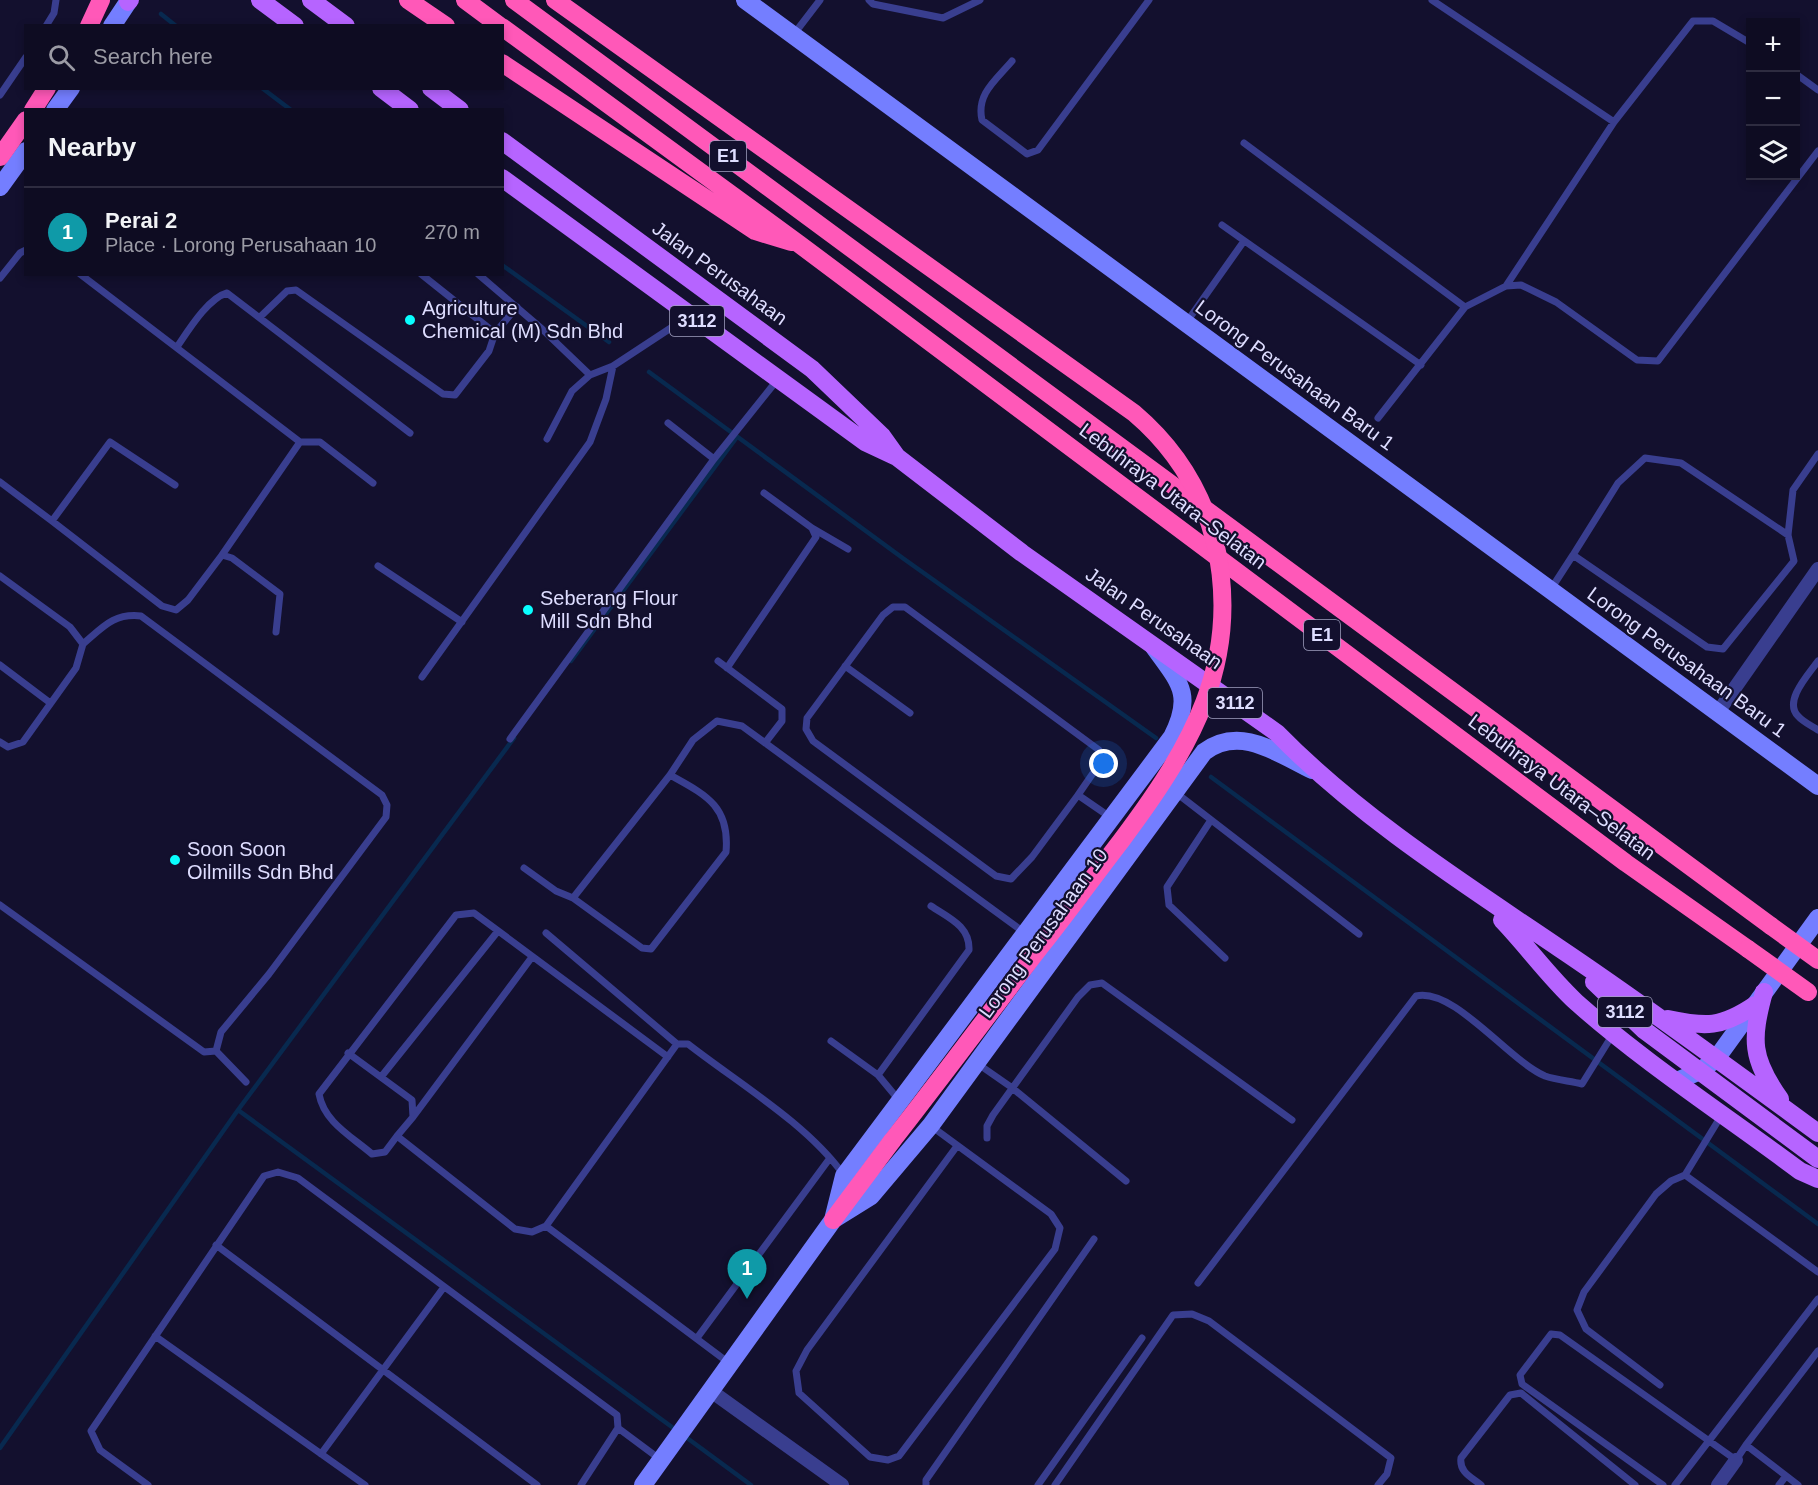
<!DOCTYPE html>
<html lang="en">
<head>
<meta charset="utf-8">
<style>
  body { margin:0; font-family:Helvetica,sans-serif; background:#17152a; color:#f1f3f6 }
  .controls { position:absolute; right:18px; top:18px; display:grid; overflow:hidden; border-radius:0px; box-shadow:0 3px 9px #0003 }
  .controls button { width:54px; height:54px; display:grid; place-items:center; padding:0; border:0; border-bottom:2px solid #2e2c40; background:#0e0c22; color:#f1f3f6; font:30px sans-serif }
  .you { position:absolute; left:1104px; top:764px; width:21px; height:21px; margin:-15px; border:4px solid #fff; border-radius:50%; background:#1a73e8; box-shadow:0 0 0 9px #1a73e833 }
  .badge { display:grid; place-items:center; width:39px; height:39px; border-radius:50%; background:#09feff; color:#fff; font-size:20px; font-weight:700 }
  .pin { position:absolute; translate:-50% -50px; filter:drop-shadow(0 2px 3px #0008) }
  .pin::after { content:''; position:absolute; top:32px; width:21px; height:18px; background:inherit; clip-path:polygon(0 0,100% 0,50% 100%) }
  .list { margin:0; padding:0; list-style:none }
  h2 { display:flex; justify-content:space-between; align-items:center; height:78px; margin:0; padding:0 24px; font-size:26px }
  h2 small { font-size:20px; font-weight:400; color:#9b9ba5 }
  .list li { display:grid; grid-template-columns:39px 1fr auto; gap:18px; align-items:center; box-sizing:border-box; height:90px; padding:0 24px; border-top:2px solid #2e2c40 }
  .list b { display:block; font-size:22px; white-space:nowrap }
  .list p { margin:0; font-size:20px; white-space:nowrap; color:#9b9ba5 }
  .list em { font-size:20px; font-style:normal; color:#9b9ba5 }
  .icon { flex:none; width:33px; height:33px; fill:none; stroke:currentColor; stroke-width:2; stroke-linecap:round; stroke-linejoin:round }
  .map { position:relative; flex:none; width:1818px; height:1485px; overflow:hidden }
  .search { position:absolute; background:#0e0c22; box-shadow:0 3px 9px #0003; left:24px; top:24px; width:480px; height:66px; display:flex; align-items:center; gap:15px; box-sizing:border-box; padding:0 21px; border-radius:0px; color:#9b9ba5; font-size:22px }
  .panel { position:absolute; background:#0e0c22; box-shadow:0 3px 9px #0003; left:24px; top:108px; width:480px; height:168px; border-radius:0px }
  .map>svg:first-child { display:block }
</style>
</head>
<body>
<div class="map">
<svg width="1818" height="1485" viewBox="0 0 1818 1485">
  <rect width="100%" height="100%" fill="#13102e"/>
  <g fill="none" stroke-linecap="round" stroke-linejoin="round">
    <!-- stream -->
    <path stroke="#08294f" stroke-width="4.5" d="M 161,14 L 176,26
      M 262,88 L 291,110
      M 502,265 L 609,342
      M 649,372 L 904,559 L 1156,738
      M 571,661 L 737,437
      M 1211,777 L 1818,1224
      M 238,1110 L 676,1430
      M 683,1435 L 751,1485
      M 0,1448 L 238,1110 L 514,738"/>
    <!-- lane -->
    <path stroke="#393e8f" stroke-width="7" d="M 869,0 L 873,4 L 943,18 L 980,0
      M 1432,0 L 1614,122 L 1693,21 L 1713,21 L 1750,43
      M 46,26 L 54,13 L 56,0
      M 794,34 L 820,0
      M 1012,61 C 996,80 976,94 982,120 L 1027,154 L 1038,150 L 1149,0
      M 1796,74 L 1818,90
      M 0,95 L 26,57
      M 1244,143 L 1465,307
      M 1222,225 L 1421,365
      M 80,274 L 300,442
      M 421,274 L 495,333
      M 478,274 L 542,329 L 590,375 L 613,366 L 689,316
      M 0,278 L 20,253 L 26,250
      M 1506,286 L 1614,122
      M 260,317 L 287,291 L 296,290 L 443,394 L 455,395 L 489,351 L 495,333 L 517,307
      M 1186,323 L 1244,241
      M 177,347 C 188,331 208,298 227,293 L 410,433
      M 1378,418 L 1465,307 L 1506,286 L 1521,285 L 1556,302 L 1637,360 L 1658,361 L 1818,151
      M 668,423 L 714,459
      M 547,439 L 572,391 L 590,375
      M 0,482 L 52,521 L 110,442 L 175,485
      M 52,521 L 162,606 L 176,610 L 188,600 L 222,555 L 232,558 L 280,594 L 276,632
      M 812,528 L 848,549
      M 222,555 L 300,442 L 320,442 L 373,483
      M 1573,555 L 1618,483 L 1645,458 L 1681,463 L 1788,535
      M 378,566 L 462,622
      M 0,576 L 70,627 L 83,644 L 76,668 L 23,742 L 8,747 L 0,742
      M 1551,589 L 1573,555 L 1707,647 L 1723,649 L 1794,561 L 1788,535 L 1793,490 L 1818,454
      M 83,644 C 103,627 114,613 141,616 L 382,795 L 387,805 L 386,817 L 269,974 L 221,1032 L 216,1051 L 246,1082
      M 718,661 L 782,709 L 782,721 L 765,743
      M 1818,661 C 1809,674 1783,701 1798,716 C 1803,722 1812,726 1818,730
      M 0,665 L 49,702
      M 845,666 L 910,713
      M 727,668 L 816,537 L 812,528 L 764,493
      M 422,677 L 590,442 L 606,399 L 613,366
      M 510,739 L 714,459 L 778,379
      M 1175,792 L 1359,934
      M 1078,795 L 1032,857 L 1011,879 L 996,876 L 813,741 L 806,729 L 807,718 L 883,615 L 893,607 L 905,607 L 1099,750 L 1100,763 L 1078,795 L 1110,817
      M 1211,820 L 1167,887 L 1169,905 L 1225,958
      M 524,868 L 556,891 L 573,898 L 670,775
      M 573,898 L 642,948 L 651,949 L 726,852 C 730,806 706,795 670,775 L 693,740 L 717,721 L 742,726 L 1025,933
      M 0,905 L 204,1052 L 216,1051
      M 546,933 L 677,1044
      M 831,1041 L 878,1075 L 898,1099
      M 348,1053 L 412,1100 L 413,1117 L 397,1136 L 515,1229 L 532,1232 L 546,1226 L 677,1044 L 688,1044 C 738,1083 806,1123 843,1174
      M 978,1064 L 1011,1087 L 1126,1181
      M 878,1075 L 969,950 C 970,926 949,918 931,906
      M 381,1077 L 498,931
      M 1721,1116 L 1685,1175 L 1818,1272
      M 413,1117 L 532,957
      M 931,1126 L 1051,1214 L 1060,1228 L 1055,1249 L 899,1456 L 888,1460 L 870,1457 L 799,1393 L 796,1371 L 807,1350 L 957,1146
      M 397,1136 L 385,1152 L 372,1154 C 351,1136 324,1122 319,1094 L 456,915 L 474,913 L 668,1057
      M 987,1138 L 987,1126 L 993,1115 L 1078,997 L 1090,985 L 1102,983 L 1292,1120
      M 546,1226 L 729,1363
      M 216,1245 L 537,1485
      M 1198,1283 L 1416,996 C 1454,987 1509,1061 1545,1076 C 1556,1080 1570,1081 1582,1084 L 1613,1034
      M 155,1336 L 365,1485
      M 697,1338 L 830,1158
      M 1660,1385 L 1586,1329 L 1577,1310 L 1584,1292 L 1656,1194 L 1671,1181 L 1685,1175
      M 1746,1445 L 1818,1351
      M 321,1454 L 444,1287
      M 148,1485 L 100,1450 L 91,1431 L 264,1176 L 278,1172 L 298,1178 L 617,1415 L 618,1428 L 661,1460
      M 581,1485 L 618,1428
      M 926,1485 L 926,1480 L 1094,1239
      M 1038,1485 L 1142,1338
      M 1055,1485 L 1173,1315 L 1192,1314 L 1209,1321 L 1391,1458 L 1387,1474 L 1378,1485
      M 1481,1485 C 1471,1477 1459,1472 1461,1458 L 1510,1395 L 1521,1393 L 1635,1485
      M 1663,1485 L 1522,1384 L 1520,1375 L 1551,1334 L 1560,1335 L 1736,1460 L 1746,1445 L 1798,1485
      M 1675,1485 L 1818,1299
      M 1779,1485 L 1786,1476"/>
    <!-- street -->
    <path stroke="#393e8f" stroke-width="14" d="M 1718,712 L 1818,569
      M 711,1391 L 842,1485
      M 1718,1485 L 1736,1460"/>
    <!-- secondary -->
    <path stroke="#747eff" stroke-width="18" d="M 745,0 L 1818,786
      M 112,26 L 128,2
      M 55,110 L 71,88
      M 0,187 L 26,151
      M 1677,1081 L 1700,1071 L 1716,1059 L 1818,918
      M 834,1219 L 871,1196 L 931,1125 L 1204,752 C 1240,725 1277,753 1312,770
      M 643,1485 L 833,1220 L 844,1176 L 1172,737 C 1194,694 1179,682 1154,647"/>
    <!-- primary -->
    <path stroke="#b664ff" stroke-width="18" d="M 260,0 L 295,26
      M 311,0 L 346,26
      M 128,2 L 130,0
      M 381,88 L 410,110
      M 431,88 L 460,110
      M 502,141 L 812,369 L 882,436 L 897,457
      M 502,178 L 865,442 L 897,457 L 1022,553 L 1277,733 C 1358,816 1463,883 1559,948 C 1647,1007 1732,1070 1818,1133
      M 1502,920 C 1527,946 1549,977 1576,1002 C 1646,1064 1725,1115 1800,1171 L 1818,1179
      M 1594,982 L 1644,1030 L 1818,1159
      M 1764,992 C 1751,1040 1751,1058 1780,1099
      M 1668,1019 C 1706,1027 1721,1028 1755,1005"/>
    <!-- highway -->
    <path stroke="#ff58b8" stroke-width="18" d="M 408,0 L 446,26
      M 465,0 L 500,26
      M 514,0 L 1771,926
      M 89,26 L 101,0
      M 502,27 L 799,244 L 1626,863 L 1748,949
      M 502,63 L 755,231 L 791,242
      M 33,110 L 47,88
      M 0,157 L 26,120
      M 833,1220 L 892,1141"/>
    <!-- highway-bridge -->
    <path stroke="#ff58b8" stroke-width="18" d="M 555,0 L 1134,413 C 1174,447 1202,491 1215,542 C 1243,662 1190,749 1121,841 C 1094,876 1068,912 1041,946 C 991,1011 942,1077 892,1141
      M 1771,926 L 1818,960
      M 1748,949 L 1808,992"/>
  </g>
  <!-- markers -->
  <g fill="#09feff" stroke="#13102e" stroke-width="2">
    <circle cx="410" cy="320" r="6"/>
    <circle cx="528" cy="610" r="6"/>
    <circle cx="175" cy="860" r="6"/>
  </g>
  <g text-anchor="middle" stroke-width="4.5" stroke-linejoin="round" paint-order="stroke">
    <!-- shield labels -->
    <g fill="#13102e" stroke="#a1a0c0" stroke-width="1.5">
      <rect x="710" y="141" width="36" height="30" rx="4.5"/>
      <rect x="670" y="306" width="54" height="30" rx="4.5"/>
      <rect x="1304" y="620" width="36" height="30" rx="4.5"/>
      <rect x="1208" y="688" width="54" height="30" rx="4.5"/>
      <rect x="1598" y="997" width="54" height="30" rx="4.5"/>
    </g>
    <g font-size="18" font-weight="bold" fill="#deddff">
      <text x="728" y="162">E1</text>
      <text x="697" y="327">3112</text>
      <text x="1322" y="641">E1</text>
      <text x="1235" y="709">3112</text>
      <text x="1625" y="1018">3112</text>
    </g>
    <!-- street labels -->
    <g font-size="20" fill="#deddff" stroke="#13102e">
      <text transform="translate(720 273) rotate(36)" y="7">Jalan Perusahaan</text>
      <text transform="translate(1295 375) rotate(36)" y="7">Lorong Perusahaan Baru 1</text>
      <text transform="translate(1173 496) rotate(37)" y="7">Lebuhraya Utara–Selatan</text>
      <text transform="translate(1154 618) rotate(35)" y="7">Jalan Perusahaan</text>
      <text transform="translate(1687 662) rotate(36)" y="7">Lorong Perusahaan Baru 1</text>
      <text transform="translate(1562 787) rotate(37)" y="7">Lebuhraya Utara–Selatan</text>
      <text transform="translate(1043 933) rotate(-54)" y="7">Lorong Perusahaan 10</text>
    </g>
    <!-- poi labels -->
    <g font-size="20" fill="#deddff" stroke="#13102e" text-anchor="start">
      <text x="422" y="315">Agriculture<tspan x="422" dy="23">Chemical (M) Sdn Bhd</tspan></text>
      <text x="540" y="605">Seberang Flour<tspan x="540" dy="23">Mill Sdn Bhd</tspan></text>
      <text x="187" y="856">Soon Soon<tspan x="187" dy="23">Oilmills Sdn Bhd</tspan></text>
    </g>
  </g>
</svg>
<div class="controls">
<button>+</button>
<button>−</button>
<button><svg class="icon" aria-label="layers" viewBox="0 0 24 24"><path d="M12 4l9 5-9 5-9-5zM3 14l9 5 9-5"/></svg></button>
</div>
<div class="you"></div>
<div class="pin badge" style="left:747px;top:1299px;background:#0f9aa8">1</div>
<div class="search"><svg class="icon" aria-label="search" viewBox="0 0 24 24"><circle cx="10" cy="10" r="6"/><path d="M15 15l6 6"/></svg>Search here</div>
<section class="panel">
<h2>Nearby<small></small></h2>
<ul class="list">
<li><span class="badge" style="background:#0f9aa8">1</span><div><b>Perai 2</b><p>Place · Lorong Perusahaan 10</p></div><em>270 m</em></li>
</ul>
</section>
</div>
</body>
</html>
